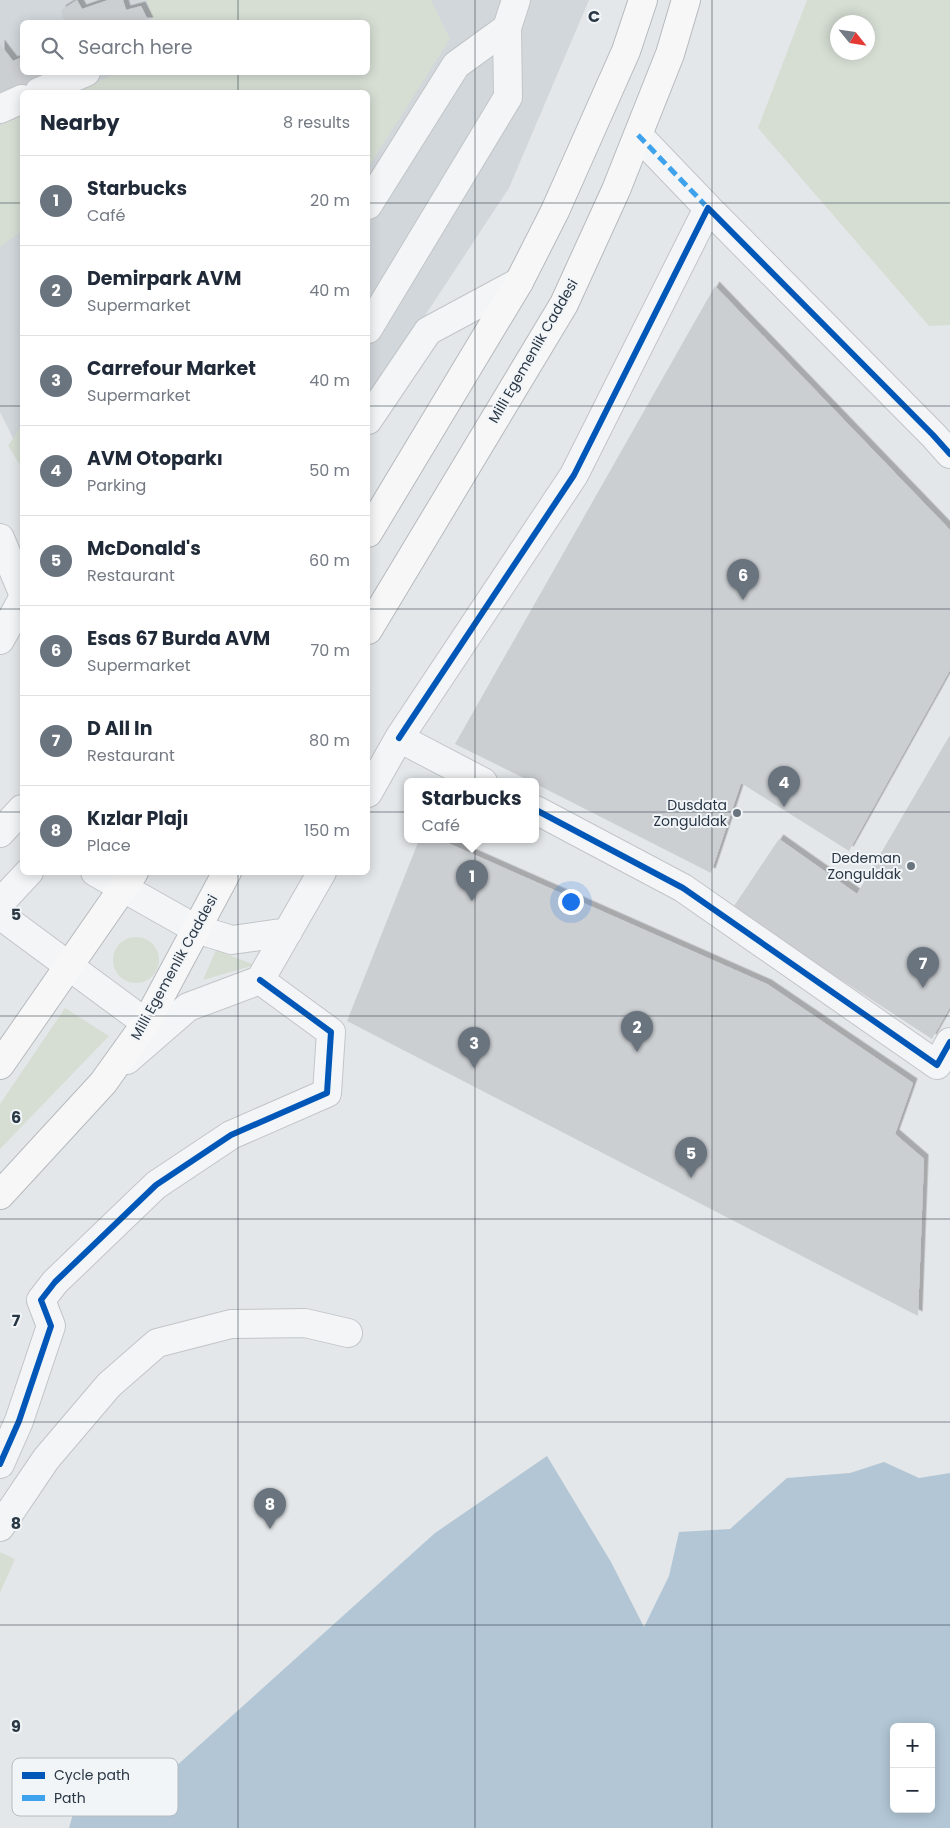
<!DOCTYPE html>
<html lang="en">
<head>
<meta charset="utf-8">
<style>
  body { margin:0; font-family:Poppins,sans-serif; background:#f2f2f3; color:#1f2937 }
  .controls { position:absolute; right:15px; bottom:15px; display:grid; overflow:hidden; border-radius:8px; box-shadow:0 2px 12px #0003 }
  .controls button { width:45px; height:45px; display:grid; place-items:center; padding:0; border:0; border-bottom:1px solid #e0e1e3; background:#fff; color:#1f2937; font:25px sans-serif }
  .compass { position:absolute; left:830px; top:15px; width:45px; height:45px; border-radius:50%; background:#fff; box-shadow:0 2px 12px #0003; rotate:120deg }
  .you { position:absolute; left:570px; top:901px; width:18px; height:18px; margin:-12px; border:4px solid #fff; border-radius:50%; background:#1a73e8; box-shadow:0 0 0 8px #1a73e833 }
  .badge { display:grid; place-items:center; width:32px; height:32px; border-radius:50%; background:#6a747e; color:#fff; font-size:16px; font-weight:700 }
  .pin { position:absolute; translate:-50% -41px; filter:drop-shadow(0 1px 2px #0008) }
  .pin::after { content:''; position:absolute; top:26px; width:18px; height:15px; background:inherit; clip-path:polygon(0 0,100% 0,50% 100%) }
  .popup { position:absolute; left:404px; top:778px; width:135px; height:65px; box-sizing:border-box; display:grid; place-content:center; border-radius:8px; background:#fff; filter:drop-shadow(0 1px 4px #0005); font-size:16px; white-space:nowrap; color:#747a83 }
  .popup b { font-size:19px; color:#1f2937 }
  .popup::after { content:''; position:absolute; left:50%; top:100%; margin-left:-10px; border:10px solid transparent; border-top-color:#fff }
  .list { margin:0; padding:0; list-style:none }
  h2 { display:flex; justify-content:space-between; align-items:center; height:65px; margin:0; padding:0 20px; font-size:21px }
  h2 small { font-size:16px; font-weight:400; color:#747a83 }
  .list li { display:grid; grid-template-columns:32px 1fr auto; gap:15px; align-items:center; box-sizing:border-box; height:90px; padding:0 20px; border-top:1px solid #e0e1e3 }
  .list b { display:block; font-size:19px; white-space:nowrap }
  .list p { margin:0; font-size:16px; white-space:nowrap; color:#747a83 }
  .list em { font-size:16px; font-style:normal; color:#747a83 }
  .icon { flex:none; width:28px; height:28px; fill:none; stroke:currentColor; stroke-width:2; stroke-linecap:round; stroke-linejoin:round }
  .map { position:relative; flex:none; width:950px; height:1828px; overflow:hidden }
  .search { position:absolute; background:#fff; box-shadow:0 2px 12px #0003; left:20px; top:20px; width:350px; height:55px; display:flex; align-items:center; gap:12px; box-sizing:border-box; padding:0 18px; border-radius:8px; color:#747a83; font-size:19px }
  .panel { position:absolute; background:#fff; box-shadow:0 2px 12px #0003; left:20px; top:90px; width:350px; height:785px; border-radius:8px }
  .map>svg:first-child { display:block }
</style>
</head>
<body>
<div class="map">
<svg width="950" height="1828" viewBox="0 0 950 1828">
  <defs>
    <filter id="shadow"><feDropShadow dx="4.5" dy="-4.5" stdDeviation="0" flood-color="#0004"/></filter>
  </defs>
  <rect width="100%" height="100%" fill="#e4e7e9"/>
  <!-- built -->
  <path fill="#d2d7dc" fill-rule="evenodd" d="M 0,0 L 589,0 L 509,188 L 368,402 L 368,92 L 22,92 L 22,456 L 0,412 ZM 22,22 L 368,22 L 368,72 L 22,72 Z"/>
  <!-- green -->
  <path fill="#d6ded4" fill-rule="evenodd" d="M 147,0 L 431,0 L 450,39 L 368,168 L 368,92 L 73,92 L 118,73 L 368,72 L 368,22 L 153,22 Z
    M 807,0 L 950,0 L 950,325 L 929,326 L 758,128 ZM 868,22 L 868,52 L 838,52 L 838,22 Z
    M 22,115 L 22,231 L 0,247 L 0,125 Z
    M 22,425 L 22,468 L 8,446 Z
    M113 960a23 23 0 1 1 46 0a23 23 0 1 1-46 0Z
    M 216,950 L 255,965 L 203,980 Z
    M 65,1008 L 109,1036 L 0,1149 L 0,1104 Z
    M 0,1552 L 15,1559 L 0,1593 Z"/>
  <!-- water -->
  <path fill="#b2c6d5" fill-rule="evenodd" d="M 547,1456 L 611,1562 L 644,1627 L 669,1576 L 679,1532 L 730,1529 L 787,1478 L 850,1473 L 884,1462 L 919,1478 L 950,1473 L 950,1828 L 69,1828 L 82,1783 L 154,1786 L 435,1533 ZM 894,1727 L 931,1727 L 931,1809 L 894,1809 Z"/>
  <!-- building -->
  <path fill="#cccfd2" filter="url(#shadow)" d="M 77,0 L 82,9 L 108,0 L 123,0 L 126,10 L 141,6 L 149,22 L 57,22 L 64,20 L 61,10 Z
    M 0,44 L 13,61 L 22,57 L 22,72 L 66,72 L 0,104 Z
    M 715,286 L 950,530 L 950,670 L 849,851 L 741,783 L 711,873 L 536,784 L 536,782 L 532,782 L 455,744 Z
    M 950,735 L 950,1007 L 932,1039 L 732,909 L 779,839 L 857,894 Z
    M 419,840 L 441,840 L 767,984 L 913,1083 L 895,1134 L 924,1159 L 918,1316 L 347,1021 Z"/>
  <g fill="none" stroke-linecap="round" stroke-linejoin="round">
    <defs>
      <path id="street" d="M 39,92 L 86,72
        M 0,109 L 22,99
        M 638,135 L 708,208
        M 368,205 L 456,65 L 507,28
        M 368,329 L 508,97 L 507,28 L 516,0
        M 368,420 L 428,331 L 519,282
        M 0,538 L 22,591
        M 0,640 L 22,600
        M 399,738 L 574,475 L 708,208 L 933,435 L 950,454
        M 368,793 L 399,738 L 483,782
        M 536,810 L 683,888 L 937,1065 L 950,1042
        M 0,833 L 22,809
        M 95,872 L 196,929 L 232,940 L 288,932
        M 0,903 L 29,872
        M 0,915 L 146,1023 L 168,1014
        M 127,1060 L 188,1007 L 260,980 L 322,872
        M 0,1464 L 19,1421 L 51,1326 L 41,1300 L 55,1282 L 156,1185 L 231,1135 L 327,1093 L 331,1032 L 260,980
        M 0,1527 L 46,1459 L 109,1385 L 157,1343 L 231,1324 L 305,1323 L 348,1333"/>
      <path id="highway" d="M 368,533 L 519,282 L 555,211 L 626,51 L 643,0
        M 368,630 L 564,304 L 616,190 L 670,54 L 686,0
        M 0,1065 L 134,872
        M 0,1195 L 103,1083 L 146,1023 L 227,872"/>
    </defs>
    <!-- street casing -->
    <use href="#street" stroke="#c2c5c7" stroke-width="30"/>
    <!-- highway casing -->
    <use href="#highway" stroke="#b6babe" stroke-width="30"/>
    <!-- street -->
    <use href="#street" stroke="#f3f5f6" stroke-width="28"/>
    <!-- highway -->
    <use href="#highway" stroke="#f7f7f7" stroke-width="28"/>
    <!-- quiet -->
    <path stroke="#3ea3ec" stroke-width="5" stroke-dasharray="10 5" stroke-linecap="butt" d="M 638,135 L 708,208"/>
    <defs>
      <path id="cycleway" d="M 399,738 L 574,475 L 708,208 L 933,435 L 950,454
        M 536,810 L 683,888 L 937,1065 L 950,1042
        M 0,1464 L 19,1421 L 51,1326 L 41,1300 L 55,1282 L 156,1185 L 231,1135 L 327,1093 L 331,1032 L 260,980"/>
    </defs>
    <!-- cycleway casing -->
    <use href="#cycleway" stroke="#f2f5f8" stroke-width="9"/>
    <!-- cycleway -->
    <use href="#cycleway" stroke="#0057b8" stroke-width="6"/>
  </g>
  <!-- grid -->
  <path fill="none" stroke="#293644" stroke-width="1" stroke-opacity="0.55" d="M 238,0 L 238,22M 475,0 L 475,1828M 712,0 L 712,1828M 238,72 L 238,92M 0,203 L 22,203M 368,203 L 950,203M 0,406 L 22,406M 368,406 L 950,406M 0,609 L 22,609M 368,609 L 950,609M 0,812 L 22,812M 368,812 L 950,812M 238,872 L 238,1828M 0,1016 L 950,1016M 0,1219 L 950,1219M 0,1422 L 950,1422M 0,1625 L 950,1625"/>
  <!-- markers -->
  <g fill="#6a747e" stroke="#f2f5f8" stroke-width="2">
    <circle cx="737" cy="813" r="5"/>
    <circle cx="911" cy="866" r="5"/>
  </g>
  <g text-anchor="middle" stroke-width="4" stroke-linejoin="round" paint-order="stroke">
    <!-- street labels -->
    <g font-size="14" fill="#293644" stroke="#f2f5f8">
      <text transform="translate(533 351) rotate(-60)" y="5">Milli Egemenlik Caddesi</text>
      <text transform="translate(174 967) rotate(-61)" y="5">Milli Egemenlik Caddesi</text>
    </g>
    <!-- poi labels -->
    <g font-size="14" fill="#293644" stroke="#f2f5f8" text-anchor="end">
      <text x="727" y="810">Dusdata<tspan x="727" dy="16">Zonguldak</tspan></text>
      <text x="901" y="863">Dedeman<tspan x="901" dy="16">Zonguldak</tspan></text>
    </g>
  </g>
  <!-- legend -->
  <rect x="12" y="1758" width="166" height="58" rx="8" fill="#f2f5f8" stroke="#b6bcc2" stroke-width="1"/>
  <rect x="22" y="1772" width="23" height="7" fill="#0057b8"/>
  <rect x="22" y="1795" width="23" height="6" fill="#3ea3ec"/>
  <g font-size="14" fill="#293644">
    <text x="54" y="1780">Cycle path</text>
    <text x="54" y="1803">Path</text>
  </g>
  <g font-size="16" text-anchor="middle" font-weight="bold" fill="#293644" stroke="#f2f5f8" stroke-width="4" stroke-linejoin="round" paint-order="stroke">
    <text x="594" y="22">C</text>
    <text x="16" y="920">5</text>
    <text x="16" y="1123">6</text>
    <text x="16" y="1326">7</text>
    <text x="16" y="1529">8</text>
    <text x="16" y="1732">9</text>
  </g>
</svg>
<div class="controls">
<button>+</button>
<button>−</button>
</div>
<svg class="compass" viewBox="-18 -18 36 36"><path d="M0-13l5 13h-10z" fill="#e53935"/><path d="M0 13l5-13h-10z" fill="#747a83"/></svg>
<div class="you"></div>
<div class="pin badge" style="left:472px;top:901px">1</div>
<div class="popup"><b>Starbucks</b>Café</div>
<div class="pin badge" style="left:637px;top:1052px">2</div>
<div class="pin badge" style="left:474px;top:1068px">3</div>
<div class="pin badge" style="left:784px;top:807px">4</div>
<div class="pin badge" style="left:691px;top:1178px">5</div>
<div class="pin badge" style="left:743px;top:600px">6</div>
<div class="pin badge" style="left:923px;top:988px">7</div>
<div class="pin badge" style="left:270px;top:1529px">8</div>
<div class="search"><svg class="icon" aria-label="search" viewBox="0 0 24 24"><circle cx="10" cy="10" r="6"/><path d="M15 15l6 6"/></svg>Search here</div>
<section class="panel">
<h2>Nearby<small>8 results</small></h2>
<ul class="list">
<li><span class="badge">1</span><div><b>Starbucks</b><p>Café</p></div><em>20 m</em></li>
<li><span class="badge">2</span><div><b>Demirpark AVM</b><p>Supermarket</p></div><em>40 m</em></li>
<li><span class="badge">3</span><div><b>Carrefour Market</b><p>Supermarket</p></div><em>40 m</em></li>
<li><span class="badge">4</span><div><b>AVM Otoparkı</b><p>Parking</p></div><em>50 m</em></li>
<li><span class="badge">5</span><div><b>McDonald's</b><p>Restaurant</p></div><em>60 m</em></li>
<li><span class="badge">6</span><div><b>Esas 67 Burda AVM</b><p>Supermarket</p></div><em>70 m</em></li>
<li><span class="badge">7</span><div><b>D All In</b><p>Restaurant</p></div><em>80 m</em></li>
<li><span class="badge">8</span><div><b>Kızlar Plajı</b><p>Place</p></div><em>150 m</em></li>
</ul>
</section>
</div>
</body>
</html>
